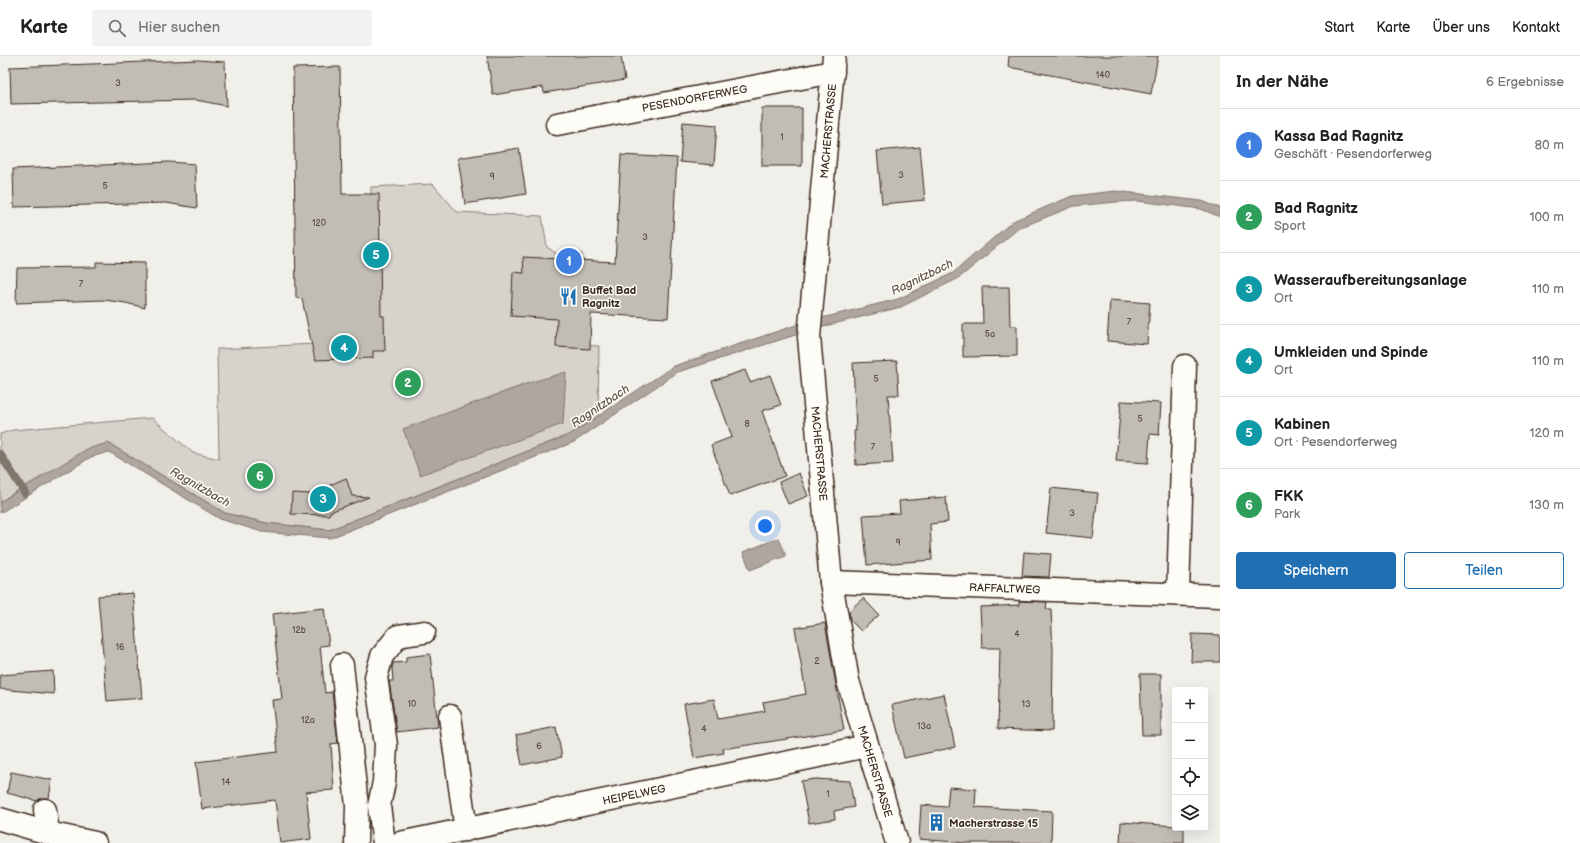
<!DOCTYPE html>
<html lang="de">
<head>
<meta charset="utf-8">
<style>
  body { margin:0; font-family:"Balsamiq Sans",sans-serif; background:#f2f2f2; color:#222 }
  .controls { position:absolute; right:12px; bottom:12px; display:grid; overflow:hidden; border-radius:4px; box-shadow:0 4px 16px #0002 }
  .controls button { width:36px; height:36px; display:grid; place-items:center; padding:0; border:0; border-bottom:1px solid #e0e0e0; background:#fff; color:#222; font:20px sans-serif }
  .you { position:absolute; left:765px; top:470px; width:14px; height:14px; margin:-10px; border:3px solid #fff; border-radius:50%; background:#1a73e8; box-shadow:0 0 0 6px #1a73e833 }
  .badge { display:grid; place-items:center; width:26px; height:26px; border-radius:50%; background:#1f6fb2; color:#fff; font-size:13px; font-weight:700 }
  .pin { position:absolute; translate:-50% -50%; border:2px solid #fff; box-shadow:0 1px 4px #0006 }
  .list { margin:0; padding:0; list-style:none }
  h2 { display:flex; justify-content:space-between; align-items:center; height:52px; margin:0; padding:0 16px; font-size:17px }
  h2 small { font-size:13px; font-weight:400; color:#767676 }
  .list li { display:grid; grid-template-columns:26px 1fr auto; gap:12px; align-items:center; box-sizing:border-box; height:72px; padding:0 16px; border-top:1px solid #e0e0e0 }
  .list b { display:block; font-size:15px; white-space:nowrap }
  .list p { margin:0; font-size:13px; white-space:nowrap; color:#767676 }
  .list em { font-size:13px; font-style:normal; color:#767676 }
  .actions { display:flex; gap:8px; padding:12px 16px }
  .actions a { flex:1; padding:9px 0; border:1px solid #1f6fb2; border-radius:4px; text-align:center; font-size:14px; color:#1f6fb2 }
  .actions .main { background:#1f6fb2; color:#fff }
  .icon { flex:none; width:22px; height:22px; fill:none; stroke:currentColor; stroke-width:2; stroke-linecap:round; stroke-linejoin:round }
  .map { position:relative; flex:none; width:1220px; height:787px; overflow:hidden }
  header { display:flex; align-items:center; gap:24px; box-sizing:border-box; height:56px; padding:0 20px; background:#fff; border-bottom:1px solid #e0e0e0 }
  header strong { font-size:19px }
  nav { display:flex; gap:22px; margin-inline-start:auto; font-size:14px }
  .search { width:280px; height:36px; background:#f2f2f2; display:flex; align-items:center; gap:10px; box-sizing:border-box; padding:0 14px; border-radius:4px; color:#767676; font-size:15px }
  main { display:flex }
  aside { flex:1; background:#fff }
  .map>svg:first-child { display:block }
</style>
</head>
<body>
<header>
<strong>Karte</strong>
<div class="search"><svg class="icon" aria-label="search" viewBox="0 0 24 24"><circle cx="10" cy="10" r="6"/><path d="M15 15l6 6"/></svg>Hier suchen</div>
<nav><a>Start</a><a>Karte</a><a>Über uns</a><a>Kontakt</a></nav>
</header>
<main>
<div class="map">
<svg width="1220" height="787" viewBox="0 0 1220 787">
  <rect width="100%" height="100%" fill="#f1efea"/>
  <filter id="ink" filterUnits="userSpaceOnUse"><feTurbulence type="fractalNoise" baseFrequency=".025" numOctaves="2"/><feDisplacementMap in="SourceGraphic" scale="8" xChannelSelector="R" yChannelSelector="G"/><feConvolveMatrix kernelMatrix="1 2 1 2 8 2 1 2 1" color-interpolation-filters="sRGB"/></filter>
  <g filter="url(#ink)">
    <!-- green -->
    <path fill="#d7d2cc" stroke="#897e75" d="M 433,128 L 457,156 L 542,160 L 547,191 L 557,198 L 562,199 L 564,193 L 582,198 L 577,289 L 599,290 L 598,360 L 571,378 L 329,474 L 266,467 L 225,457 L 108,387 L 18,434 L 0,446 L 0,378 L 13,374 L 152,362 L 193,397 L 219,403 L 217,293 L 372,285 L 371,131 Z"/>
    <!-- water -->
    <path fill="#aea69f" stroke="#80746b" d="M 1115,135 L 1202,145 L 1220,152 L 1220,161 L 1201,153 L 1138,145 L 1116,146 L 1074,150 L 1019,172 L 959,222 L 901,251 L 821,271 L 678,316 L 574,386 L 330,482 L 262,476 L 220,463 L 109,396 L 91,401 L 0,457 L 0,446 L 87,393 L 108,387 L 225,457 L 266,467 L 329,474 L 571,378 L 674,310 L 802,267 L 898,243 L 953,217 L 1013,165 L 1072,140 Z
      M 566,316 L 563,368 L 420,419 L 403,373 L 529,327 Z
      M 779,482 L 786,500 L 750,514 L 743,496 Z"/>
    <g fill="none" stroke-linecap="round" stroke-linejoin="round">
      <!-- stream -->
      <path stroke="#80746b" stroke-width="8" d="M 0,398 L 25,437"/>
    </g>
    <!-- building -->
    <path fill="#c1bcb4" stroke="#3b2a1e" d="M 487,0 L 621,0 L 625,24 L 544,37 L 543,31 L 493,39 Z
      M 1009,0 L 1158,0 L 1151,38 L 1008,11 Z
      M 199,4 L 225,6 L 227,50 L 196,44 L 11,48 L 10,11 Z
      M 340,11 L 342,138 L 379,138 L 381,260 L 384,260 L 385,295 L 373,295 L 373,302 L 315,304 L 302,243 L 296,242 L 293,12 Z
      M 762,52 L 802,52 L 802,110 L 762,110 Z
      M 683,66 L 717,69 L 714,109 L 680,106 Z
      M 920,91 L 925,144 L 882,148 L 877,95 Z
      M 519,92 L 526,138 L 465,148 L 458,102 Z
      M 621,99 L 677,102 L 668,262 L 591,258 L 590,293 L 556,291 L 557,263 L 511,260 L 513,216 L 524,217 L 523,201 L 615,206 Z
      M 169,106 L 195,108 L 197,152 L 166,147 L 14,151 L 13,113 Z
      M 96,206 L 145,207 L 145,252 L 126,247 L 104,244 L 16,247 L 17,212 L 96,211 Z
      M 982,231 L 1009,231 L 1010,270 L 1017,270 L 1017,300 L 963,301 L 963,268 L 983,268 Z
      M 1110,244 L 1150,247 L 1147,288 L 1107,285 Z
      M 897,305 L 899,339 L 888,339 L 893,407 L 856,409 L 854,375 L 856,375 L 853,307 Z
      M 745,314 L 750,326 L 770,319 L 781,349 L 762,355 L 785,420 L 730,440 L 711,389 L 732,381 L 712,325 Z
      M 1121,345 L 1161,347 L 1159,379 L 1150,378 L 1148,407 L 1116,405 Z
      M 799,417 L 808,440 L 788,448 L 779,426 Z
      M 346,422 L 352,440 L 369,441 L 330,456 L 329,459 L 291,458 L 292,437 L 329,439 L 330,429 Z
      M 1051,432 L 1098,437 L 1093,482 L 1046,477 Z
      M 946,441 L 948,466 L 930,468 L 932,504 L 867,509 L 863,459 L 900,457 L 899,445 Z
      M 1024,496 L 1051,498 L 1049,521 L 1022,520 Z
      M 133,537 L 142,642 L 107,645 L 98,540 Z
      M 863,542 L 879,559 L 861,575 L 850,564 L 849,555 Z
      M 1019,545 L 1047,546 L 1046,553 L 1051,553 L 1053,595 L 1052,675 L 998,673 L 1000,592 L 982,592 L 980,551 L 1019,549 Z
      M 324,552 L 329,589 L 320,590 L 325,637 L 332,636 L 338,687 L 331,688 L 334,734 L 306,736 L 311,783 L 280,787 L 275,744 L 202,753 L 196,706 L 278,696 L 272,644 L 282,643 L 272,558 Z
      M 825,567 L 844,674 L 723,693 L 724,697 L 694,702 L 684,648 L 714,643 L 718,663 L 765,655 L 763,646 L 806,638 L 795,572 Z
      M 1192,578 L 1220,579 L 1220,606 L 1191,606 Z
      M 430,598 L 438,671 L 397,676 L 389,625 L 393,625 L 392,611 L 393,607 L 406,606 L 406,601 Z
      M 53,615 L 54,638 L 0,633 L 0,619 Z
      M 1140,618 L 1161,618 L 1161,679 L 1142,679 Z
      M 944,638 L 955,691 L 904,702 L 892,649 Z
      M 556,671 L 562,701 L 522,709 L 516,679 Z
      M 11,716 L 52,724 L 49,742 L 43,742 L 37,745 L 7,737 Z
      M 815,723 L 850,725 L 854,751 L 834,755 L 835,763 L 809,767 L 801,725 Z
      M 949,731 L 976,733 L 975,751 L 1052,755 L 1051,787 L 965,787 L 919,783 L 921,749 L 947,751 Z
      M 1121,766 L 1175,770 L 1175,772 L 1184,772 L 1184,787 L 1120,787 Z"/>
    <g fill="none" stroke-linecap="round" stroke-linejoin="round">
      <defs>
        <g id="minor">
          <path id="s1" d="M 834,0 L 809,281 L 831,526 L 848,625 L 897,787"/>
          <path id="s2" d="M 557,68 L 833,16"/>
          <path id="s3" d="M 831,526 L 1220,540"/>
          <path d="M 1178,538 L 1185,310"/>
          <path d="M 342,609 L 357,750 L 356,787"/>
          <path d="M 450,660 L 466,774"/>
          <path d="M 45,754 L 48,777"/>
          <path d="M 0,763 L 48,777 L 95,787"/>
          <path d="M 384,787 L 379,750 L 384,726 L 386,689 L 376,621 L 382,600 L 398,580 L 424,576"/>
          <path id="s4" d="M 400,787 L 867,690"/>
        </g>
      </defs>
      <!-- minor casing -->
      <use href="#minor" stroke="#3b2a1e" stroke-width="25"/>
      <!-- minor -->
      <use href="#minor" stroke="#fdfcf7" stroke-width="22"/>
    </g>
  </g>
  <!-- icons -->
  <defs>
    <symbol id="restaurant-bare" viewBox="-9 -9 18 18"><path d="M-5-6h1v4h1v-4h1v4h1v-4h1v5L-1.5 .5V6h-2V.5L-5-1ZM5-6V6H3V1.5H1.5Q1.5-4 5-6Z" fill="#1f6fb2" stroke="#fdfcf7" stroke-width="2.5" paint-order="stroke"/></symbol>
    <symbol id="building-bare" viewBox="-9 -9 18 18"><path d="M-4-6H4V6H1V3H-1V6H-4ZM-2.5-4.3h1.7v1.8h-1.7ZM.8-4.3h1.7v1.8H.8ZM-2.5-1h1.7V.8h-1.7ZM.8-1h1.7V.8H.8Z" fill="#1f6fb2" stroke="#fdfcf7" stroke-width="2.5" paint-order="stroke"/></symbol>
  </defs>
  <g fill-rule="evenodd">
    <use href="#restaurant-bare" x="556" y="228" width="25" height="25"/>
    <use href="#building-bare" x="924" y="754" width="25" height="25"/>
  </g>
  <g text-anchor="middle" stroke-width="3" stroke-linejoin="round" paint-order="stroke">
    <!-- number labels -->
    <g font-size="9" fill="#5c4e44">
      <text x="1103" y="22">140</text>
      <text x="118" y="30">3</text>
      <text x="782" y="84">1</text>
      <text x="901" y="122">3</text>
      <text x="492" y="123">9</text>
      <text x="105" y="133">5</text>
      <text x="319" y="170">120</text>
      <text x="645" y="184">3</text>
      <text x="81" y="231">7</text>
      <text x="1129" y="269">7</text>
      <text x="990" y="281">5a</text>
      <text x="876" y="326">5</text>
      <text x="1140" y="366">5</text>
      <text x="747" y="371">8</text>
      <text x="873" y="394">7</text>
      <text x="1072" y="460">3</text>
      <text x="898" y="489">9</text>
      <text x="299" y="577">12b</text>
      <text x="1017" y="581">4</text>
      <text x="120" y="594">16</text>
      <text x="817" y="608">2</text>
      <text x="412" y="651">10</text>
      <text x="1026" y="651">13</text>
      <text x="308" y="667">12a</text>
      <text x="924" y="673">13a</text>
      <text x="704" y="676">4</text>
      <text x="539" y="693">6</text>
      <text x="226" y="729">14</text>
      <text x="828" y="741">1</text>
    </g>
    <!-- street labels -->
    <g font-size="11" fill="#3b2a1e" stroke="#fdfcf7">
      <text dy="4" stroke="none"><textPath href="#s2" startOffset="140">PESENDORFERWEG</textPath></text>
      <text transform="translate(828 75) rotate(-85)" y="4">MACHERSTRASSE</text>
      <text dy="4" stroke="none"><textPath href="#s1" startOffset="399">MACHERSTRASSE</textPath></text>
      <text dy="4" stroke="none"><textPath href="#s3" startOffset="174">RAFFALTWEG</textPath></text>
      <text dy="4" stroke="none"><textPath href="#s1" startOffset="723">MACHERSTRASSE</textPath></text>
      <text dy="4" stroke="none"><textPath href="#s4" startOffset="239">HEIPELWEG</textPath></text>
    </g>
    <!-- poi labels -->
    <g font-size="11" font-weight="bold" fill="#3b2a1e" stroke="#fdfcf7" text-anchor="start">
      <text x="582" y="238">Buffet Bad<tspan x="582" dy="13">Ragnitz</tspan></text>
      <text x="949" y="771">Macherstrasse 15</text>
    </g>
    <!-- water labels -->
    <g font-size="12" font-style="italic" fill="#63554b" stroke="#fdfcf7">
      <text transform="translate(922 221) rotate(-26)" y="4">Ragnitzbach</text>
      <text transform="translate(600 350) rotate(-34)" y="4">Ragnitzbach</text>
      <text transform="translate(200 431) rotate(30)" y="4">Ragnitzbach</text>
    </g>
  </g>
</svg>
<div class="controls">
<button>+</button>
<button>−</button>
<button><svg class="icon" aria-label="locate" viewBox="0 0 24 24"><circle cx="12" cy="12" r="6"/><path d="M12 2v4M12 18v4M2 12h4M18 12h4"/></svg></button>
<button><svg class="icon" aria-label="layers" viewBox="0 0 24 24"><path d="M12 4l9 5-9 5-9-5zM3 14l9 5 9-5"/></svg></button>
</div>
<div class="you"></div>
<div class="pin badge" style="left:569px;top:205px;background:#3f7fe0">1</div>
<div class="pin badge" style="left:408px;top:327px;background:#2e9e5b">2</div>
<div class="pin badge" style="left:323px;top:443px;background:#0f9aa8">3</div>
<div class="pin badge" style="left:344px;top:292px;background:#0f9aa8">4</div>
<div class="pin badge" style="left:376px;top:199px;background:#0f9aa8">5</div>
<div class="pin badge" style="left:260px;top:420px;background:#2e9e5b">6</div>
</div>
<aside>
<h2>In der Nähe<small>6 Ergebnisse</small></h2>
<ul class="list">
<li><span class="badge" style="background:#3f7fe0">1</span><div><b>Kassa Bad Ragnitz</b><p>Geschäft · Pesendorferweg</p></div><em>80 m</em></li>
<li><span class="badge" style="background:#2e9e5b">2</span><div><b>Bad Ragnitz</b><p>Sport</p></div><em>100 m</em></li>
<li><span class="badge" style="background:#0f9aa8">3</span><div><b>Wasseraufbereitungsanlage</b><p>Ort</p></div><em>110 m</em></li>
<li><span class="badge" style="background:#0f9aa8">4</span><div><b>Umkleiden und Spinde</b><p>Ort</p></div><em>110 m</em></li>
<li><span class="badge" style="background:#0f9aa8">5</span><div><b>Kabinen</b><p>Ort · Pesendorferweg</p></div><em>120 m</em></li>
<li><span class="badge" style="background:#2e9e5b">6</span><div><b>FKK</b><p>Park</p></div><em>130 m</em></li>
</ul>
<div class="actions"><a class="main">Speichern</a><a>Teilen</a></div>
</aside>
</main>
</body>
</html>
